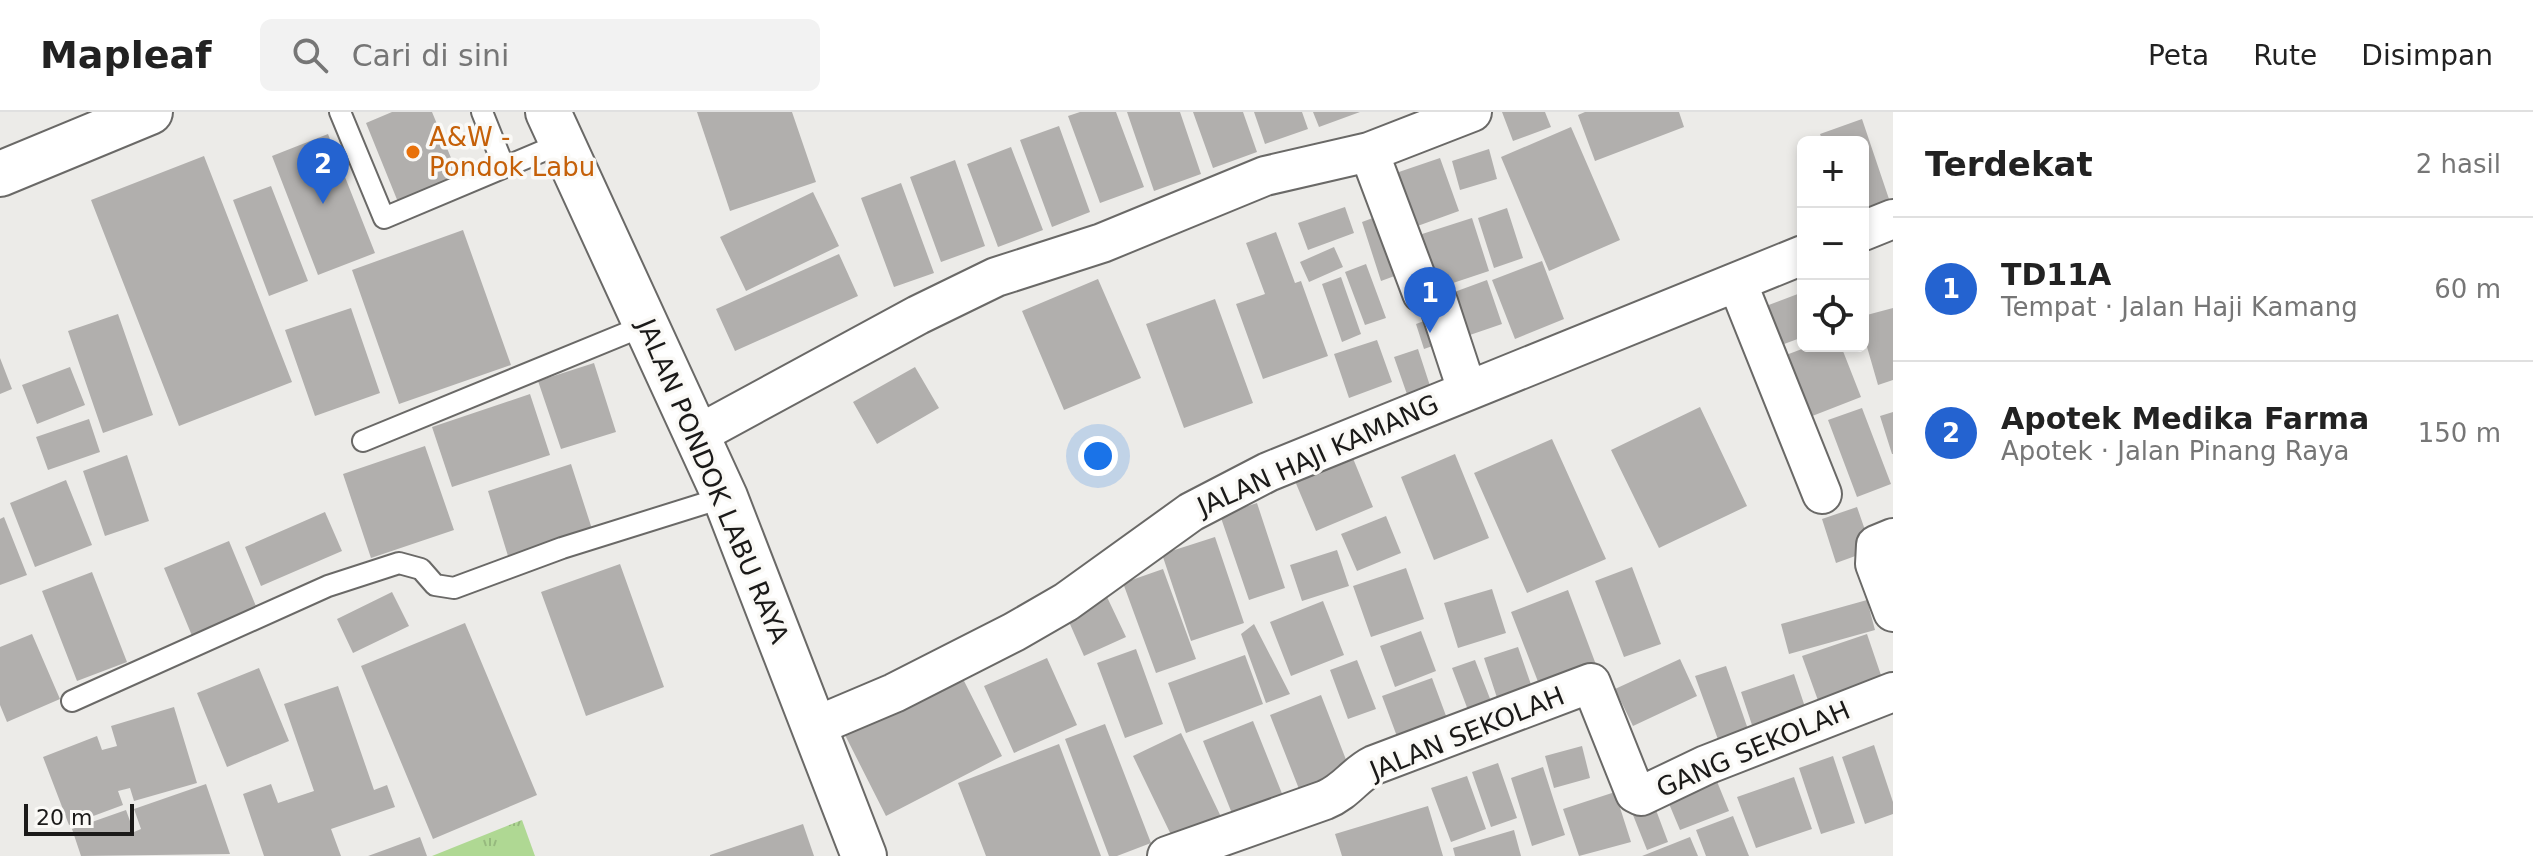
<!DOCTYPE html>
<html lang="id">
<head>
<meta charset="utf-8">
<style>
  body { margin:0; font-family:"DejaVu Sans",sans-serif; background:#f2f2f2; color:#222 }
  .controls { position:absolute; right:24px; top:24px; display:grid; overflow:hidden; border-radius:12px; box-shadow:0 4px 12px #0003 }
  .controls button { width:72px; height:72px; display:grid; place-items:center; padding:0; border:0; border-bottom:2px solid #e0e0e0; background:#fff; color:#222; font:40px sans-serif }
  .scale { position:absolute; left:24px; bottom:20px; width:110px; box-sizing:border-box; padding-left:8px; border:4px solid #1b1a19; border-top:0; font-size:22px; line-height:28px; white-space:nowrap; color:#1b1a19; -webkit-text-stroke:6px #faf9f6; paint-order:stroke }
  .you { position:absolute; left:1098px; top:344px; width:28px; height:28px; margin:-20px; border:6px solid #fff; border-radius:50%; background:#1a73e8; box-shadow:0 0 0 12px #1a73e833 }
  .badge { display:grid; place-items:center; width:52px; height:52px; border-radius:50%; background:#2463d0; color:#fff; font-size:26px; font-weight:700 }
  .pin { position:absolute; translate:-50% -66px; filter:drop-shadow(0 2px 4px #0008) }
  .pin::after { content:''; position:absolute; top:42px; width:28px; height:24px; background:inherit; clip-path:polygon(0 0,100% 0,50% 100%) }
  .list { margin:0; padding:0; list-style:none }
  h2 { display:flex; justify-content:space-between; align-items:center; height:104px; margin:0; padding:0 32px; font-size:34px }
  h2 small { font-size:26px; font-weight:400; color:#767676 }
  .list li { display:grid; grid-template-columns:52px 1fr auto; gap:24px; align-items:center; box-sizing:border-box; height:144px; padding:0 32px; border-top:2px solid #e0e0e0 }
  .list b { display:block; font-size:30px; white-space:nowrap }
  .list p { margin:0; font-size:26px; white-space:nowrap; color:#767676 }
  .list em { font-size:26px; font-style:normal; color:#767676 }
  .icon { flex:none; width:44px; height:44px; fill:none; stroke:currentColor; stroke-width:2; stroke-linecap:round; stroke-linejoin:round }
  .map { position:relative; flex:none; width:1893px; height:744px; overflow:hidden }
  header { display:flex; align-items:center; gap:48px; box-sizing:border-box; height:112px; padding:0 40px; background:#fff; border-bottom:2px solid #e0e0e0 }
  header strong { font-size:38px }
  nav { display:flex; gap:44px; margin-inline-start:auto; font-size:28px }
  .search { width:560px; height:72px; background:#f2f2f2; display:flex; align-items:center; gap:20px; box-sizing:border-box; padding:0 28px; border-radius:12px; color:#767676; font-size:30px }
  main { display:flex }
  aside { flex:1; background:#fff }
  .map>svg:first-child { display:block }
</style>
</head>
<body>
<header>
<strong>Mapleaf</strong>
<div class="search"><svg class="icon" aria-label="search" viewBox="0 0 24 24"><circle cx="10" cy="10" r="6"/><path d="M15 15l6 6"/></svg>Cari di sini</div>
<nav><a>Peta</a><a>Rute</a><a>Disimpan</a></nav>
</header>
<main>
<div class="map">
<svg width="1893" height="744" viewBox="0 0 1893 744">
  <defs>
    <pattern id="grass-tufts" width="24" height="20" patternUnits="userSpaceOnUse" patternTransform="scale(2)"><rect width="24" height="20" fill="#afd893"/><path d="M3 7l-1-3M5 7V3M7 7l1-3M15 17l-1-3M17 17v-4M19 17l1-3" fill="none" stroke="#96b97e"/></pattern>
  </defs>
  <rect width="100%" height="100%" fill="#ecebe8"/>
  <!-- grass -->
  <path fill="url(#grass-tufts)" d="M 522,708 L 535,744 L 432,744 Z"/>
  <!-- building -->
  <path fill="#b1afad" d="M 392,0 L 432,0 L 461,70 L 400,95 L 366,11 Z
    M 697,0 L 792,0 L 816,70 L 730,99 Z
    M 1080,0 L 1116,0 L 1144,75 L 1100,91 L 1068,4 Z
    M 1127,0 L 1180,0 L 1201,62 L 1154,79 Z
    M 1193,0 L 1243,0 L 1257,40 L 1213,56 Z
    M 1254,0 L 1302,0 L 1308,17 L 1265,32 Z
    M 1313,0 L 1360,0 L 1319,15 Z
    M 1502,0 L 1545,0 L 1551,15 L 1513,29 Z
    M 1585,0 L 1679,0 L 1684,15 L 1595,49 L 1578,3 Z
    M 1862,7 L 1890,90 L 1863,99 L 1863,30 L 1823,30 L 1820,22 Z
    M 1059,14 L 1090,100 L 1052,115 L 1020,28 Z
    M 1571,15 L 1620,128 L 1549,159 L 1501,45 Z
    M 328,22 L 375,141 L 318,163 L 272,44 Z
    M 1011,35 L 1043,118 L 998,135 L 967,52 Z
    M 1489,37 L 1497,67 L 1460,78 L 1452,49 Z
    M 204,44 L 292,270 L 179,314 L 91,88 Z
    M 1440,46 L 1459,99 L 1412,116 L 1393,62 Z
    M 955,48 L 985,134 L 941,150 L 910,65 Z
    M 901,71 L 934,161 L 894,175 L 861,86 Z
    M 271,74 L 308,169 L 269,184 L 233,88 Z
    M 813,80 L 839,134 L 746,179 L 720,125 Z
    M 1345,95 L 1354,121 L 1308,138 L 1298,111 Z
    M 1507,96 L 1523,146 L 1494,156 L 1478,106 Z
    M 1381,103 L 1400,162 L 1381,169 L 1362,110 Z
    M 1472,106 L 1489,159 L 1438,176 L 1419,123 Z
    M 463,118 L 511,253 L 399,292 L 352,158 Z
    M 1276,120 L 1295,171 L 1301,169 L 1328,244 L 1263,267 L 1236,192 L 1265,182 L 1246,131 Z
    M 1334,135 L 1343,155 L 1309,170 L 1300,150 Z
    M 839,142 L 858,184 L 735,239 L 716,197 Z
    M 1542,149 L 1564,207 L 1515,227 L 1492,168 Z
    M 1366,152 L 1386,206 L 1365,213 L 1345,160 Z
    M 1341,165 L 1361,222 L 1342,230 L 1322,172 Z
    M 1098,167 L 1141,266 L 1064,298 L 1022,199 Z
    M 1487,168 L 1502,212 L 1464,225 L 1449,182 Z
    M 1803,180 L 1803,225 L 1773,236 L 1758,197 Z
    M 1215,187 L 1253,291 L 1184,316 L 1146,212 Z
    M 351,196 L 380,281 L 315,304 L 285,218 Z
    M 1893,196 L 1893,268 L 1878,273 L 1863,221 L 1863,204 Z
    M 118,202 L 153,303 L 103,321 L 68,219 Z
    M 1435,205 L 1444,230 L 1424,237 L 1416,212 Z
    M 1377,228 L 1392,270 L 1349,286 L 1334,242 Z
    M 1810,234 L 1841,234 L 1861,285 L 1802,308 L 1778,246 Z
    M 1418,237 L 1432,280 L 1409,288 L 1394,245 Z
    M 0,246 L 12,277 L 0,282 Z
    M 594,251 L 616,320 L 561,337 L 538,269 Z
    M 70,255 L 85,293 L 37,312 L 22,273 Z
    M 915,255 L 939,296 L 877,332 L 853,290 Z
    M 530,282 L 550,343 L 452,375 L 432,315 Z
    M 1700,295 L 1747,394 L 1659,436 L 1611,338 Z
    M 1862,296 L 1891,372 L 1857,385 L 1828,308 Z
    M 1893,300 L 1893,342 L 1892,342 L 1880,304 Z
    M 89,307 L 100,340 L 48,358 L 36,325 Z
    M 1552,327 L 1606,447 L 1527,481 L 1474,361 Z
    M 425,334 L 454,418 L 371,446 L 343,362 Z
    M 1350,339 L 1373,395 L 1316,419 L 1292,362 Z
    M 1455,342 L 1489,426 L 1434,448 L 1401,365 Z
    M 127,343 L 149,409 L 105,424 L 83,359 Z
    M 571,352 L 592,417 L 508,444 L 488,379 Z
    M 66,368 L 92,433 L 35,455 L 10,391 Z
    M 1257,391 L 1285,476 L 1249,488 L 1220,403 Z
    M 1857,395 L 1872,438 L 1836,451 L 1822,407 Z
    M 325,400 L 342,439 L 261,474 L 245,435 Z
    M 1386,404 L 1401,441 L 1357,459 L 1341,422 Z
    M 4,405 L 27,463 L 0,473 L 0,407 Z
    M 1215,425 L 1244,511 L 1191,529 L 1162,442 Z
    M 229,429 L 260,504 L 195,531 L 164,456 Z
    M 1337,438 L 1349,474 L 1302,489 L 1290,453 Z
    M 620,452 L 664,575 L 586,604 L 541,480 Z
    M 1632,455 L 1661,532 L 1624,545 L 1595,469 Z
    M 1406,456 L 1424,507 L 1371,525 L 1353,474 Z
    M 1163,457 L 1196,547 L 1156,561 L 1123,471 Z
    M 92,460 L 127,550 L 77,569 L 42,479 Z
    M 1492,477 L 1506,521 L 1458,536 L 1444,491 Z
    M 1568,478 L 1598,558 L 1542,580 L 1511,500 Z
    M 392,480 L 409,514 L 353,541 L 337,507 Z
    M 1107,485 L 1126,525 L 1084,544 L 1066,503 Z
    M 1867,488 L 1875,518 L 1789,542 L 1781,512 Z
    M 1323,489 L 1344,543 L 1291,564 L 1270,510 Z
    M 465,511 L 537,683 L 433,727 L 361,554 Z
    M 1254,512 L 1290,582 L 1266,591 L 1241,522 Z
    M 1421,519 L 1436,559 L 1395,575 L 1380,534 Z
    M 32,522 L 60,587 L 7,610 L 0,593 L 0,535 Z
    M 1867,522 L 1884,572 L 1820,594 L 1802,544 Z
    M 1518,535 L 1536,587 L 1501,598 L 1484,546 Z
    M 1136,537 L 1163,612 L 1125,626 L 1097,551 Z
    M 1245,543 L 1263,592 L 1186,621 L 1168,571 Z
    M 1047,546 L 1077,613 L 1014,641 L 984,574 Z
    M 1680,547 L 1697,584 L 1633,614 L 1615,577 Z
    M 1357,548 L 1376,597 L 1348,607 L 1330,558 Z
    M 1475,548 L 1494,597 L 1471,606 L 1452,556 Z
    M 1726,554 L 1750,623 L 1720,633 L 1695,564 Z
    M 259,556 L 289,629 L 227,655 L 197,581 Z
    M 1794,562 L 1807,601 L 1754,619 L 1741,580 Z
    M 961,563 L 1002,644 L 886,704 L 845,623 Z
    M 1432,566 L 1452,620 L 1402,638 L 1382,584 Z
    M 338,574 L 374,678 L 387,673 L 395,695 L 331,717 L 341,744 L 264,744 L 243,682 L 271,672 L 278,691 L 314,679 L 284,592 Z
    M 1321,583 L 1350,658 L 1299,677 L 1270,603 Z
    M 174,595 L 197,671 L 134,689 L 130,676 L 118,679 L 123,693 L 69,713 L 43,645 L 97,624 L 102,638 L 117,634 L 111,614 Z
    M 1253,609 L 1285,689 L 1235,709 L 1203,629 Z
    M 1105,612 L 1151,731 L 1117,744 L 1109,744 L 1065,627 Z
    M 1181,621 L 1223,709 L 1175,731 L 1133,644 Z
    M 1059,632 L 1101,744 L 986,744 L 958,671 Z
    M 1874,633 L 1893,690 L 1893,702 L 1865,712 L 1842,645 Z
    M 1582,634 L 1590,666 L 1554,676 L 1545,644 Z
    M 1833,644 L 1855,711 L 1821,722 L 1799,656 Z
    M 1498,651 L 1517,706 L 1491,715 L 1472,660 Z
    M 1543,655 L 1565,723 L 1532,734 L 1511,666 Z
    M 1467,664 L 1486,717 L 1451,730 L 1431,676 Z
    M 1794,665 L 1812,717 L 1756,736 L 1737,685 Z
    M 1716,667 L 1729,699 L 1680,718 L 1667,687 Z
    M 206,672 L 230,742 L 81,744 L 72,717 L 126,698 L 134,720 L 141,717 L 134,697 Z
    M 1615,680 L 1631,730 L 1579,744 L 1563,697 Z
    M 1653,690 L 1668,730 L 1647,738 L 1631,698 Z
    M 1428,694 L 1443,744 L 1342,744 L 1335,722 Z
    M 1733,704 L 1749,744 L 1706,744 L 1696,718 Z
    M 803,712 L 814,744 L 710,744 L 710,743 Z
    M 1514,718 L 1521,744 L 1455,744 L 1453,736 Z
    M 420,725 L 427,744 L 368,744 Z
    M 1690,725 L 1698,744 L 1642,744 Z"/>
  <g fill="none" stroke-linecap="round" stroke-linejoin="round">
    <defs>
      <path id="lane" d="M 340,0 L 384,106 L 562,31
        M 482,0 L 504,55
        M 363,329 L 646,213
        M 72,589 L 328,474 L 399,451 L 421,457 L 435,473 L 454,476 L 562,436 L 725,385"/>
      <path id="street" d="M 1369,40 L 1422,181 L 1438,190 L 1467,278
        M 1863,119 L 1893,107
        M 1737,170 L 1822,382
        M 697,323 L 918,203 L 996,165 L 1102,131 L 1265,64 L 1369,40 L 1472,0
        M 1893,426 L 1876,433 L 1875,452 L 1893,500
        M 816,614 L 894,581 L 1014,520 L 1066,490 L 1191,400 L 1268,360 L 1803,143
        M 1167,744 L 1325,688 C 1347,679 1355,662 1374,653 L 1591,571 L 1635,681 L 1641,684 L 1706,653 L 1893,580"/>
      <path id="secondary" d="M 548,0 L 725,385 L 864,744
        M 0,62 L 150,0"/>
    </defs>
    <!-- lane casing -->
    <use href="#lane" stroke="#6a6967" stroke-width="24"/>
    <!-- street casing -->
    <use href="#street" stroke="#6a6967" stroke-width="42"/>
    <!-- secondary casing -->
    <use href="#secondary" stroke="#6a6967" stroke-width="48"/>
    <!-- lane -->
    <use href="#lane" stroke="#fff" stroke-width="20"/>
    <!-- street -->
    <use href="#street" stroke="#fff" stroke-width="38"/>
    <!-- secondary -->
    <use href="#secondary" stroke="#fff" stroke-width="44"/>
  </g>
  <!-- markers -->
  <circle fill="#e8710a" stroke="#faf9f6" stroke-width="3" cx="413" cy="40" r="8"/>
  <g text-anchor="middle" stroke-width="7" stroke-linejoin="round" paint-order="stroke">
    <!-- food labels -->
    <g font-size="26" fill="#c56008" stroke="#faf9f6" text-anchor="start">
      <text x="429" y="34">A&amp;W -<tspan x="429" dy="30">Pondok Labu</tspan></text>
    </g>
    <!-- street labels -->
    <g font-size="26" fill="#1b1a19" stroke="#faf9f6">
      <text transform="translate(1318 343) rotate(-24)" y="9">JALAN HAJI KAMANG</text>
      <text transform="translate(713 369) rotate(67)" y="9">JALAN PONDOK LABU RAYA</text>
      <text transform="translate(1467 621) rotate(-22)" y="9">JALAN SEKOLAH</text>
      <text transform="translate(1753 637) rotate(-23)" y="9">GANG SEKOLAH</text>
    </g>
  </g>
</svg>
<div class="controls">
<button>+</button>
<button>−</button>
<button><svg class="icon" aria-label="locate" viewBox="0 0 24 24"><circle cx="12" cy="12" r="6"/><path d="M12 2v4M12 18v4M2 12h4M18 12h4"/></svg></button>
</div>
<div class="scale">20 m</div>
<div class="you"></div>
<div class="pin badge" style="left:1430px;top:221px">1</div>
<div class="pin badge" style="left:323px;top:92px">2</div>
</div>
<aside>
<h2>Terdekat<small>2 hasil</small></h2>
<ul class="list">
<li><span class="badge">1</span><div><b>TD11A</b><p>Tempat · Jalan Haji Kamang</p></div><em>60 m</em></li>
<li><span class="badge">2</span><div><b>Apotek Medika Farma</b><p>Apotek · Jalan Pinang Raya</p></div><em>150 m</em></li>
</ul>
</aside>
</main>
</body>
</html>
